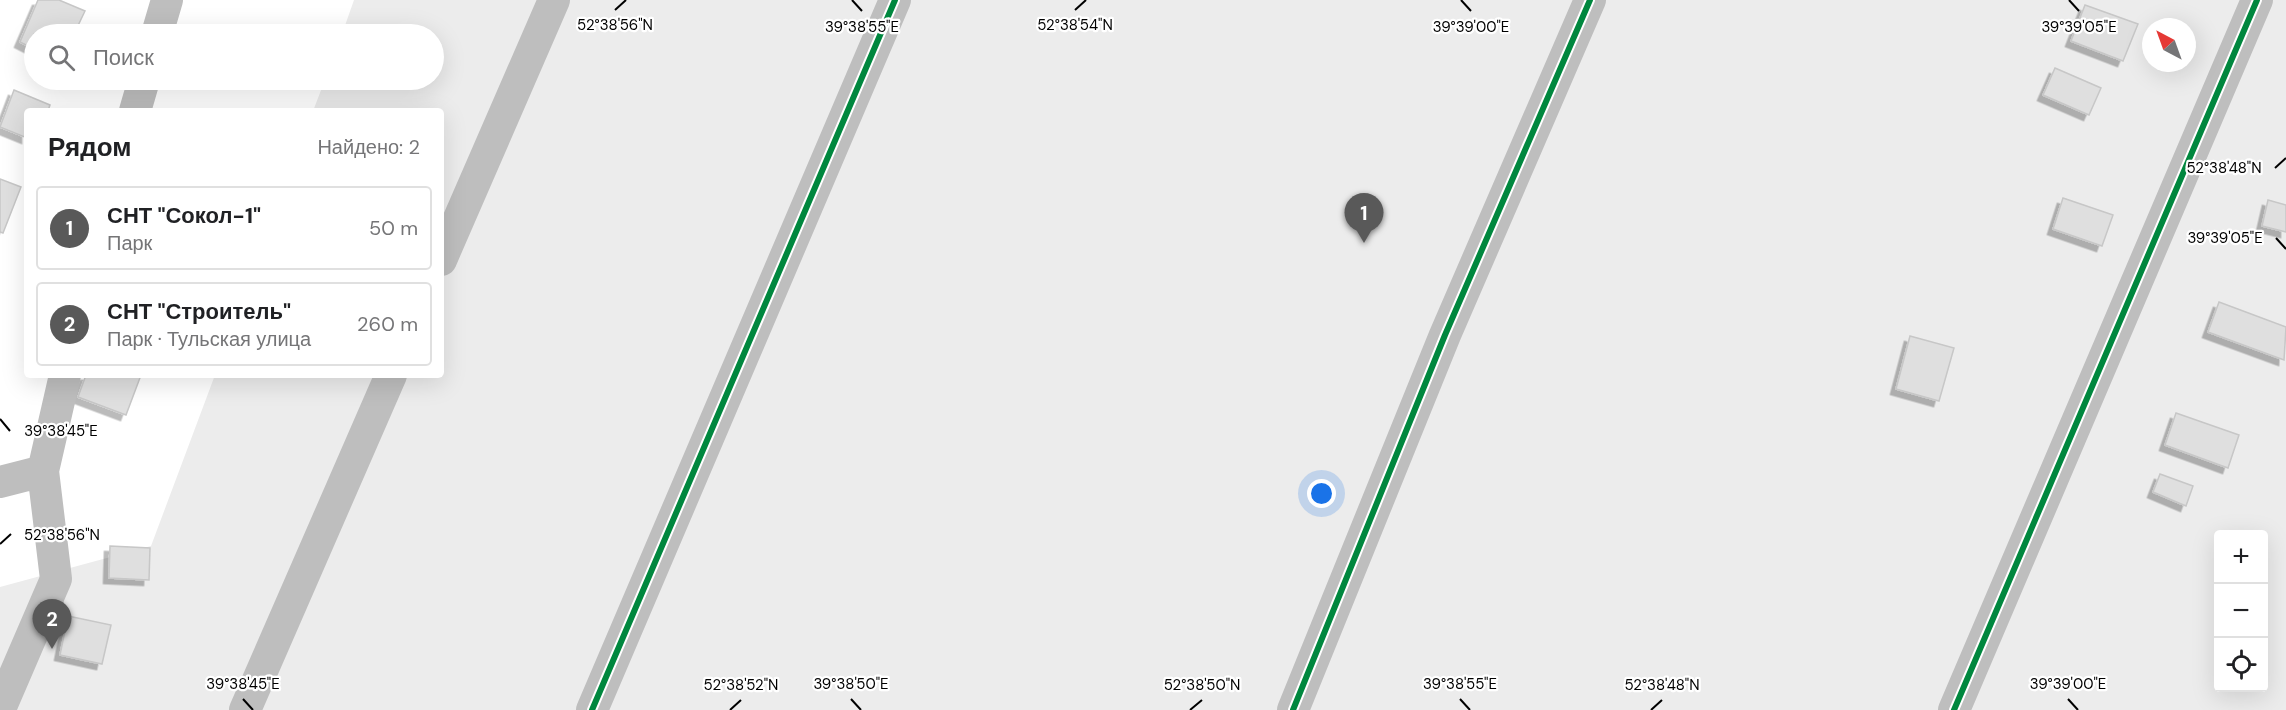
<!DOCTYPE html>
<html lang="ru">
<head>
<meta charset="utf-8">
<style>
  body { margin:0; font-family:"DM Sans",sans-serif; background:#f6f6f6; color:#202124 }
  .controls { position:absolute; right:18px; bottom:18px; display:grid; overflow:hidden; border-radius:6px; box-shadow:0 6px 24px #0002 }
  .controls button { width:54px; height:54px; display:grid; place-items:center; padding:0; border:0; border-bottom:2px solid #e0e0e0; background:#fff; color:#202124; font:30px sans-serif }
  .compass { position:absolute; left:2142px; top:18px; width:54px; height:54px; border-radius:50%; background:#fff; box-shadow:0 6px 24px #0002; rotate:319deg }
  .you { position:absolute; left:1322px; top:494px; width:21px; height:21px; margin:-15px; border:4px solid #fff; border-radius:50%; background:#1a73e8; box-shadow:0 0 0 9px #1a73e833 }
  .badge { display:grid; place-items:center; width:39px; height:39px; border-radius:50%; background:#595959; color:#fff; font-size:20px; font-weight:700 }
  .pin { position:absolute; translate:-50% -50px; filter:drop-shadow(0 2px 3px #0008) }
  .pin::after { content:''; position:absolute; top:32px; width:21px; height:18px; background:inherit; clip-path:polygon(0 0,100% 0,50% 100%) }
  .list { margin:0; padding:0; list-style:none }
  h2 { display:flex; justify-content:space-between; align-items:center; height:78px; margin:0; padding:0 24px; font-size:26px }
  h2 small { font-size:20px; font-weight:400; color:#757577 }
  .list li { display:grid; grid-template-columns:39px 1fr auto; gap:18px; align-items:center; box-sizing:border-box; height:84px; margin:0 12px 12px; padding:0 12px; border:2px solid #e0e0e0; border-radius:6px }
  .list b { display:block; font-size:22px; white-space:nowrap }
  .list p { margin:0; font-size:20px; white-space:nowrap; color:#757577 }
  .list em { font-size:20px; font-style:normal; color:#757577 }
  .icon { flex:none; width:33px; height:33px; fill:none; stroke:currentColor; stroke-width:2; stroke-linecap:round; stroke-linejoin:round }
  .map { position:relative; flex:none; width:2286px; height:710px; overflow:hidden }
  .search { position:absolute; background:#fff; box-shadow:0 6px 24px #0002; left:24px; top:24px; width:420px; height:66px; display:flex; align-items:center; gap:15px; box-sizing:border-box; padding:0 21px; border-radius:33px; color:#757577; font-size:22px }
  .panel { position:absolute; background:#fff; box-shadow:0 6px 24px #0002; left:24px; top:108px; width:420px; height:270px; border-radius:6px }
  .map>svg:first-child { display:block }
</style>
</head>
<body>
<div class="map">
<svg width="2286" height="710" viewBox="0 0 2286 710">
  <defs>
    <filter id="shadow"><feDropShadow dx="-5.5" dy="5.5" stdDeviation="0" flood-color="#0004"/></filter>
  </defs>
  <rect width="100%" height="100%" fill="#fff"/>
  <!-- green -->
  <path fill="#ececec" fill-rule="evenodd" d="M 354,0 L 2286,0 L 2286,710 L 0,710 L 0,587 L 151,546 L 215,375 L 441,375 L 441,111 L 313,111 L 325,80 L 434,80 L 434,34 L 342,34 ZM 2151,27 L 2187,27 L 2187,63 L 2151,63 ZM 2218,534 L 2264,534 L 2264,688 L 2218,688 Z"/>
  <!-- building -->
  <path fill="#dfdfdf" stroke="#c7c7c7" stroke-width="1.5" filter="url(#shadow)" d="M 38,0 L 59,0 L 85,11 L 74,34 L 34,34 L 34,49 L 20,42 Z
    M 2085,5 L 2138,24 L 2123,61 L 2071,41 Z
    M 2055,68 L 2101,88 L 2089,115 L 2043,95 Z
    M 14,90 L 50,105 L 48,111 L 27,111 L 27,138 L 0,127 Z
    M 0,179 L 21,187 L 3,233 L 0,232 Z
    M 2063,198 L 2113,215 L 2102,246 L 2053,229 Z
    M 2268,200 L 2286,205 L 2286,232 L 2262,226 Z
    M 2219,302 L 2286,327 L 2284,360 L 2208,332 Z
    M 1910,336 L 1954,348 L 1939,401 L 1896,389 Z
    M 86,375 L 141,375 L 126,415 L 78,397 Z
    M 2176,413 L 2239,435 L 2228,468 L 2165,445 Z
    M 2160,474 L 2193,486 L 2186,506 L 2153,492 Z
    M 110,546 L 150,548 L 149,580 L 109,578 Z
    M 68,616 L 111,625 L 102,664 L 60,655 Z"/>
  <g fill="none" stroke-linecap="round" stroke-linejoin="round">
    <!-- street -->
    <path stroke="#bebebe" stroke-width="32" d="M 157,34 L 167,0
      M 135,111 L 144,80
      M 441,260 L 554,0
      M 0,482 L 43,471
      M 0,709 L 56,579 L 43,471 L 65,375
      M 245,710 L 391,375
      M 592,710 L 895,0
      M 1293,710 L 1445,335 L 1590,0
      M 1954,710 L 2257,0"/>
    <defs>
      <path id="cycleway" d="M 592,710 L 895,0
        M 1293,710 L 1445,335 L 1590,0
        M 1954,710 L 2257,0"/>
    </defs>
    <!-- cycleway casing -->
    <use href="#cycleway" stroke="#fff" stroke-width="10"/>
    <!-- cycleway -->
    <use href="#cycleway" stroke="#00873e" stroke-width="6"/>
  </g>
  <!-- ticks -->
  <path fill="none" stroke="#000" stroke-width="2" d="M 852,0 L 862,11M 1461,0 L 1471,11M 2069,0 L 2079,11M 615,10 L 626,0M 1075,10 L 1086,0M 2275,168 L 2286,158M 2276,238 L 2286,249M 0,419 L 10,431M 0,544 L 11,534M 243,699 L 253,710M 851,699 L 861,710M 1460,699 L 1470,710M 2068,699 L 2078,710M 730,710 L 741,700M 1190,710 L 1202,700M 1651,710 L 1662,700"/>
  <g font-size="15" text-anchor="middle" fill="#000" stroke="#fff" stroke-width="4.5" stroke-linejoin="round" paint-order="stroke">
    <text x="615" y="30">52°38'56"N</text>
    <text x="1075" y="30">52°38'54"N</text>
    <text x="862" y="32">39°38'55"E</text>
    <text x="1471" y="32">39°39'00"E</text>
    <text x="2079" y="32">39°39'05"E</text>
    <text x="2224" y="173">52°38'48"N</text>
    <text x="2225" y="243">39°39'05"E</text>
    <text x="61" y="436">39°38'45"E</text>
    <text x="62" y="540">52°38'56"N</text>
    <text x="243" y="689">39°38'45"E</text>
    <text x="851" y="689">39°38'50"E</text>
    <text x="1460" y="689">39°38'55"E</text>
    <text x="2068" y="689">39°39'00"E</text>
    <text x="741" y="690">52°38'52"N</text>
    <text x="1202" y="690">52°38'50"N</text>
    <text x="1662" y="690">52°38'48"N</text>
  </g>
</svg>
<div class="controls">
<button>+</button>
<button>−</button>
<button><svg class="icon" aria-label="locate" viewBox="0 0 24 24"><circle cx="12" cy="12" r="6"/><path d="M12 2v4M12 18v4M2 12h4M18 12h4"/></svg></button>
</div>
<svg class="compass" viewBox="-18 -18 36 36"><path d="M0-13l5 13h-10z" fill="#e53935"/><path d="M0 13l5-13h-10z" fill="#757577"/></svg>
<div class="you"></div>
<div class="pin badge" style="left:1364px;top:243px">1</div>
<div class="pin badge" style="left:52px;top:649px">2</div>
<div class="search"><svg class="icon" aria-label="search" viewBox="0 0 24 24"><circle cx="10" cy="10" r="6"/><path d="M15 15l6 6"/></svg>Поиск</div>
<section class="panel">
<h2>Рядом<small>Найдено: 2</small></h2>
<ul class="list">
<li><span class="badge">1</span><div><b>СНТ &quot;Сокол-1&quot;</b><p>Парк</p></div><em>50 m</em></li>
<li><span class="badge">2</span><div><b>СНТ &quot;Строитель&quot;</b><p>Парк · Тульская улица</p></div><em>260 m</em></li>
</ul>
</section>
</div>
</body>
</html>
